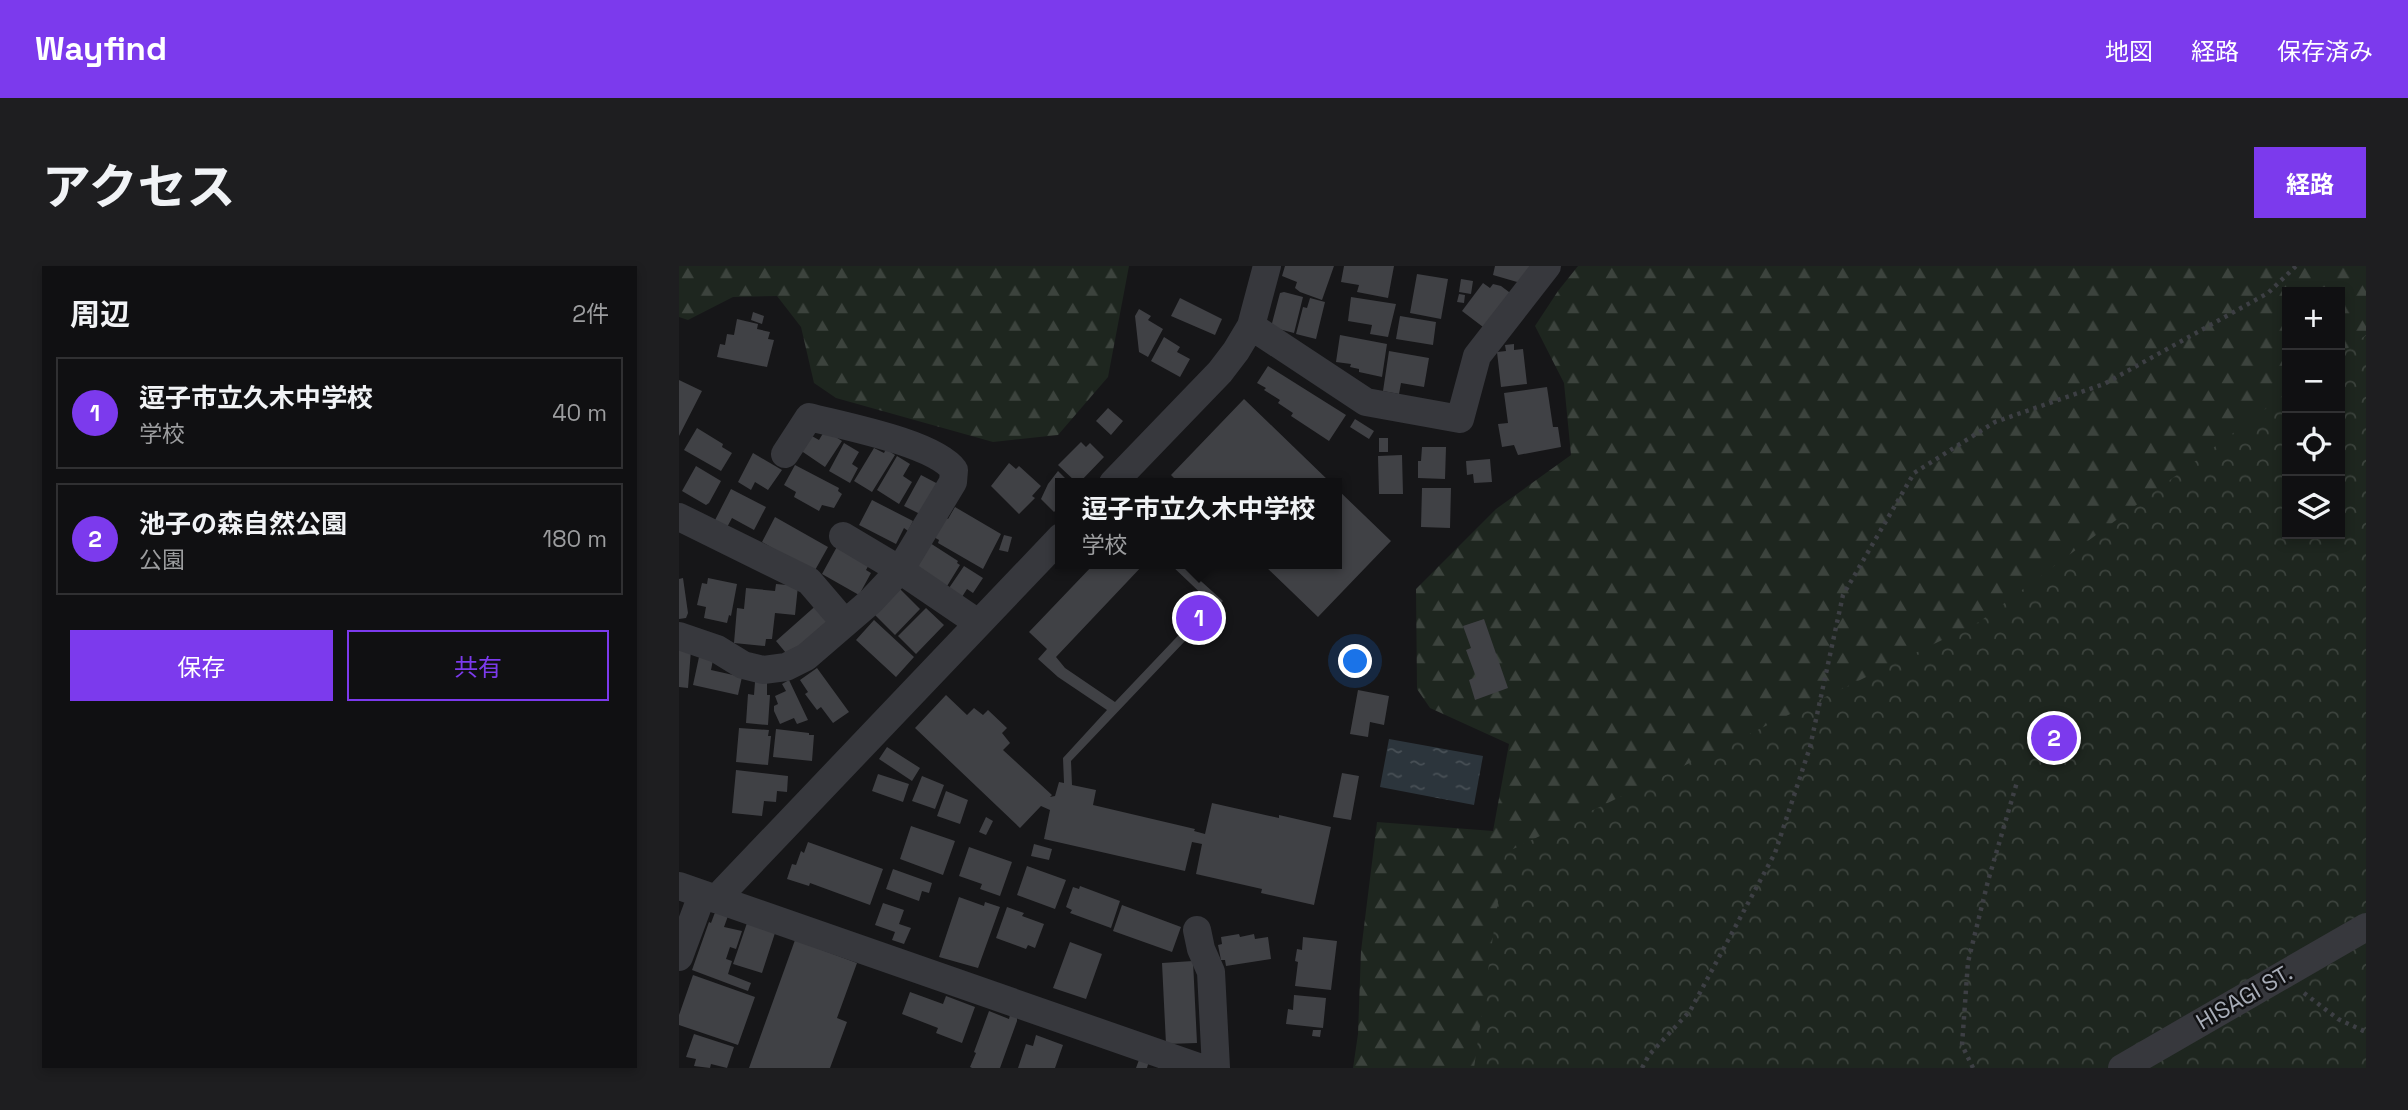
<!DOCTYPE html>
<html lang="ja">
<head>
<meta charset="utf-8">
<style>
  body { margin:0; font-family:"Space Grotesk","Noto Sans JP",sans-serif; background:#1e1e20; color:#f1f3f6 }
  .controls { position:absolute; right:21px; top:21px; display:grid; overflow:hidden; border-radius:0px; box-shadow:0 4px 10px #0003 }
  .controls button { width:63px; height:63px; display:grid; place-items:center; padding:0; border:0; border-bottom:2px solid #303032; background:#101012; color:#f1f3f6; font:35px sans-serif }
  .you { position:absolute; left:677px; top:396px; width:24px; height:24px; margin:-18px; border:5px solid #fff; border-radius:50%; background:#1a73e8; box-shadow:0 0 0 10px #1a73e833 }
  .badge { display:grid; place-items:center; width:46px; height:46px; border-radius:50%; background:#7c3aed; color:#fff; font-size:23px; font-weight:700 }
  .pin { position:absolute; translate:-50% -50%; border:4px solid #fff; box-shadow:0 2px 7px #0006 }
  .popup { position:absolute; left:376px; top:212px; width:287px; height:91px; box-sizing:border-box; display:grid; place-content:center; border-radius:0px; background:#101012; filter:drop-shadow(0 2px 5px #0005); font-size:23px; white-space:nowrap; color:#9c9d9f }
  .popup b { font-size:26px; color:#f1f3f6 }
  .popup::after { content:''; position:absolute; left:50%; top:100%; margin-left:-14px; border:14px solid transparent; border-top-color:#101012 }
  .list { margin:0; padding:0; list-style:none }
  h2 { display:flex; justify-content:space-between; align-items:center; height:91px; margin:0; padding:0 28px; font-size:30px }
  h2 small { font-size:23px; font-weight:400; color:#9c9d9f }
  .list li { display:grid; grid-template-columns:46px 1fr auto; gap:21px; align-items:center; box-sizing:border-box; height:112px; margin:0 14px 14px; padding:0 14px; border:2px solid #303032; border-radius:0px }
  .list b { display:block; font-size:26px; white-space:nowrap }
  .list p { margin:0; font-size:23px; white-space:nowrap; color:#9c9d9f }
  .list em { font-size:23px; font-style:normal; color:#9c9d9f }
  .actions { display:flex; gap:14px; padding:21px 28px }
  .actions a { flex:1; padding:16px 0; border:2px solid #7c3aed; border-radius:0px; text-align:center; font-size:24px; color:#7c3aed }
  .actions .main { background:#7c3aed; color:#fff }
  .icon { flex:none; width:38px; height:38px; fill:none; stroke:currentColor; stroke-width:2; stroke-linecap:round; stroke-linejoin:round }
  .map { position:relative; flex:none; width:1687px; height:802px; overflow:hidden; border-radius:0px }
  header { display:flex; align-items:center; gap:42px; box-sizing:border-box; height:98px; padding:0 35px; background:#7c3aed; color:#fff }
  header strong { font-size:33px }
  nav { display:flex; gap:38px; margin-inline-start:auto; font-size:24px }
  .intro { display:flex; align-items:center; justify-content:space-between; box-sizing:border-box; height:168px; padding:0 42px }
  h1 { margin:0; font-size:49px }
  .button { padding:18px 32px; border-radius:0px; background:#7c3aed; color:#fff; font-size:24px; font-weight:700 }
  main { display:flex; gap:42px; padding:0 42px }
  aside { flex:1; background:#101012; border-radius:0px; box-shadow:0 4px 10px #0003 }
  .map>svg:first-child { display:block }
</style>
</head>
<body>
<header>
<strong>Wayfind</strong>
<nav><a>地図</a><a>経路</a><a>保存済み</a></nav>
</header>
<div class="intro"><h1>アクセス</h1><a class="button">経路</a></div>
<main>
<aside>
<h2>周辺<small>2件</small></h2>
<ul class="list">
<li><span class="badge">1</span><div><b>逗子市立久木中学校</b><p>学校</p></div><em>40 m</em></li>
<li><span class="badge">2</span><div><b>池子の森自然公園</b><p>公園</p></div><em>180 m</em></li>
</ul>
<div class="actions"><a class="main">保存</a><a>共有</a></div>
</aside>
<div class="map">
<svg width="1687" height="802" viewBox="0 0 1687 802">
  <defs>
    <pattern id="forest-firs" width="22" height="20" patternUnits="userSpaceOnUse" patternTransform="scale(1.75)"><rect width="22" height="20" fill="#1e261f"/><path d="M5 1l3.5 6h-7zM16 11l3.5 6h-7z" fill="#3c433d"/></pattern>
    <pattern id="park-crowns" width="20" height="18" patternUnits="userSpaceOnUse" patternTransform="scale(1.75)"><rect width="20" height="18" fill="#1e261f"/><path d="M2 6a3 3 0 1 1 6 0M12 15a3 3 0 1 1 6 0" fill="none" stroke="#3c433d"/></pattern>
    <pattern id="water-ripples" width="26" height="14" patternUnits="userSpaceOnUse" patternTransform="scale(1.75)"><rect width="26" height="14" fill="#2c353c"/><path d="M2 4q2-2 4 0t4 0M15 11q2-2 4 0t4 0" fill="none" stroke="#485056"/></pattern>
  </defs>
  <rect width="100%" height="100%" fill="#161618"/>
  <!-- forest -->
  <path fill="url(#forest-firs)" fill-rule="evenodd" d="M 0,0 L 450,0 L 429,111 L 379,169 L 314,176 L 157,132 L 135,117 L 122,61 L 98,30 L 54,31 L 9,54 L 0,51 Z
    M 899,0 L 1687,0 L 1687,580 L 1267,802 L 674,802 L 679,768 L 682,685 L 698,556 L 814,565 L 830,478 L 751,442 L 738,423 L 737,323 L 817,243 L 892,189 L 885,117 L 856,60 L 879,25 ZM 1608,26 L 1661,26 L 1661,268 L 1608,268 Z"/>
  <!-- park -->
  <path fill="url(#park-crowns)" d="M 1687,69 L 1687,802 L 795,802 L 826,587 L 1300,356 L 1608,127 L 1608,268 L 1661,268 L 1661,88 Z"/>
  <!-- water -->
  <path fill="url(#water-ripples)" d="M 710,473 L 804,490 L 795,539 L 701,521 Z"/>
  <!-- building -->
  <path fill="#404145" d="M 606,0 L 655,0 L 643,34 L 621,26 L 616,22 L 618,16 L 603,10 Z
    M 665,0 L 715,0 L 709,32 L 678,26 L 680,19 L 662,16 Z
    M 816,0 L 854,0 L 845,18 L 814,9 Z
    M 738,8 L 769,13 L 762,53 L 731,47 Z
    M 782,13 L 794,15 L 792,28 L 780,26 Z
    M 804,17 L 811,22 L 814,18 L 822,20 L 834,29 L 808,64 L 783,45 Z
    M 605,26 L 624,31 L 615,67 L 592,61 L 601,27 Z
    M 780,28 L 786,29 L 785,37 L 778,36 Z
    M 672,31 L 717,38 L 709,71 L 691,68 L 693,59 L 669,55 Z
    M 501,32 L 543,53 L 536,69 L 492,50 Z
    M 631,32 L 646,36 L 637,73 L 617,68 L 624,41 L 628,42 Z
    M 460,43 L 472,50 L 469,54 L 484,63 L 469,91 L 460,86 L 456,50 Z
    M 74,46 L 85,50 L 83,58 L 72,54 Z
    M 721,50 L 757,56 L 754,79 L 717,73 Z
    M 58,53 L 79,58 L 78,63 L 91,66 L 89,73 L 95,74 L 88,101 L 38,91 L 41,78 L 46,79 L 48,68 L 55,69 Z
    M 661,69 L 708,78 L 703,111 L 680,106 L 680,103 L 671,101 L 672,98 L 657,96 Z
    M 485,71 L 501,81 L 498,86 L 511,93 L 501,111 L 472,95 Z
    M 835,78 L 835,84 L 844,83 L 848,118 L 822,121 L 818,86 L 827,85 L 826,79 Z
    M 710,85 L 750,92 L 745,121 L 722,117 L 720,128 L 704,125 Z
    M 589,100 L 667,149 L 650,175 L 612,150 L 614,147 L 599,137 L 601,134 L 585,124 L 587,122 L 578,117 Z
    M 0,114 L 23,125 L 0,170 Z
    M 868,121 L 874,161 L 879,161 L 882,181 L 839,189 L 835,179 L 823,181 L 819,158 L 829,157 L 825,127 Z
    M 565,133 L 652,217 L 493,217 L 497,214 L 492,209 Z
    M 429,142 L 444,155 L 432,169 L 417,155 Z
    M 676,153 L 695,165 L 690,173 L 671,161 Z
    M 18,162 L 44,178 L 43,181 L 53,187 L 42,205 L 5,184 Z
    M 146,164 L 163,175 L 146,201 L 121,184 L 131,169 L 140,174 Z
    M 700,172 L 709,172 L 709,186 L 700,186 Z
    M 402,176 L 407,181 L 411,177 L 425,191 L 400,217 L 398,217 L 379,199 Z
    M 165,177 L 180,186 L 173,198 L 179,202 L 171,217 L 150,205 Z
    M 743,181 L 767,181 L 766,213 L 739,212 L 739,195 L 742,195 Z
    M 195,182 L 205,187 L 207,183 L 216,189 L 193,226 L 175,215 Z
    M 74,187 L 103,204 L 89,224 L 76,216 L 72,224 L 59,216 Z
    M 723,189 L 724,228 L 700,228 L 699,190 Z
    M 218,190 L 231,198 L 224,210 L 233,216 L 220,238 L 198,224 Z
    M 811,193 L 813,216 L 795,217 L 794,208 L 788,209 L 787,195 Z
    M 330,197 L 337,203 L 340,200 L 362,220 L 353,230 L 356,232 L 340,248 L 312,220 Z
    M 116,199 L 160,222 L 159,225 L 163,228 L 155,242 L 143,239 L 140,245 L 115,231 L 117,226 L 105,219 Z
    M 17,200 L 42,215 L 30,237 L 27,239 L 3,225 Z
    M 379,205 L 391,217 L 382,217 L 382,239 L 375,246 L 362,233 L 369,218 Z
    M 242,209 L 261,219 L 245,250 L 225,240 Z
    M 743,222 L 772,222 L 771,262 L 742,261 Z
    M 52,223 L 87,241 L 75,264 L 53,252 L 46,265 L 34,258 Z
    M 658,223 L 712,275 L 639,351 L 584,298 L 658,298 Z
    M 193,234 L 234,255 L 229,265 L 225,262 L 217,278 L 180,259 Z
    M 276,241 L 322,268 L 304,303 L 259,277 L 260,274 L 253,270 L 265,250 L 269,253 Z
    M 96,251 L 149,281 L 135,306 L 83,276 Z
    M 325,269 L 333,271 L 329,286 L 320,284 Z
    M 160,277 L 192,295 L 187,304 L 192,307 L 180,329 L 143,308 Z
    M 251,277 L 279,295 L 278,297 L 281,299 L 265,325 L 236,301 Z
    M 415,298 L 465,298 L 377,391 L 386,402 L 436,436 L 531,336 L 491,298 L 503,298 L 544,335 L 392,495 L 393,519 L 417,524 L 414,539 L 516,563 L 515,565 L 526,568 L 533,537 L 600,552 L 600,549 L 652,561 L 635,639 L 582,627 L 583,623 L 517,608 L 523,578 L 513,576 L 506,605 L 365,573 L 371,544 L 362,540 L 341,562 L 236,462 L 267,429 L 288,449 L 295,442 L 304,449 L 309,444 L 328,462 L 323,467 L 331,477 L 324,484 L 373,529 L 371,531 L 376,530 L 380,516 L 385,517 L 384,492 L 428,444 L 379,411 L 359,393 L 368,383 L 350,366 Z
    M 285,300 L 304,312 L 294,327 L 288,323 L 281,334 L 268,325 Z
    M 4,312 L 9,347 L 7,352 L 0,353 L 0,313 Z
    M 29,312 L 58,318 L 52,350 L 50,349 L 48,357 L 25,352 L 27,341 L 18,339 L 23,317 L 28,318 Z
    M 97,318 L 119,320 L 116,349 L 96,347 L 93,373 L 87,373 L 86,380 L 55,377 L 58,342 L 65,343 L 67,322 L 96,325 Z
    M 221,323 L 241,343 L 216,369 L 192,345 Z
    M 141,336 L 156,353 L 112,393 L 97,375 Z
    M 247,342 L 265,359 L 237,388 L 219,370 Z
    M 805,353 L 829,422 L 796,434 L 790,414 L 797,411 L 787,384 L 792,382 L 784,360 Z
    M 195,354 L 235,391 L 217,411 L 177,374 Z
    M 0,383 L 12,384 L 9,422 L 0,421 Z
    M 20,391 L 34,394 L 32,404 L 63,411 L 59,429 L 14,419 Z
    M 138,402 L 170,446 L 154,457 L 142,441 L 138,444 L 126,428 L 129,426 L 121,414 Z
    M 110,414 L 129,454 L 118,458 L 115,452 L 101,458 L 95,445 L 95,440 L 99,438 L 96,430 L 107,425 L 103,418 Z
    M 76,416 L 88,416 L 88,429 L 91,429 L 89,459 L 67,457 L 69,428 L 75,429 Z
    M 679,424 L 710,430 L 705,459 L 691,456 L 689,471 L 671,468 Z
    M 60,462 L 90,464 L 89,470 L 92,470 L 89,499 L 57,496 Z
    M 97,463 L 130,467 L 130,469 L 135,469 L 133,495 L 94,491 Z
    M 208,481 L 241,502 L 233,515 L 200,493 Z
    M 57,504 L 109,510 L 108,526 L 98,525 L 97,536 L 85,535 L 83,550 L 53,547 Z
    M 663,507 L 680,510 L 672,554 L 654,551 Z
    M 199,508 L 230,518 L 224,536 L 193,525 Z
    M 243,510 L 265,519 L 256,543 L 233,535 Z
    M 267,525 L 289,534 L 281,558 L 258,550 Z
    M 307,551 L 314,555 L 307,569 L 300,566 Z
    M 232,560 L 276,575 L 264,609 L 221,593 Z
    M 129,576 L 204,603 L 191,639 L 131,617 L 130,620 L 108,613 L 113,598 L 117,599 L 122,585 L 125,587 Z
    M 355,578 L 373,583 L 370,594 L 352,590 Z
    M 290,581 L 333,596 L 321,630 L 301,623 L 303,618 L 280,610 Z
    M 348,600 L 387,614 L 376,643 L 338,629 Z
    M 214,603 L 253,617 L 250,627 L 243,625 L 240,635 L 207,623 Z
    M 401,620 L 441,635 L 432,662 L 391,647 L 393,644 L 387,641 L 394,621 L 400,623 Z
    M 280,631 L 305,640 L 306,636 L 321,641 L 299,702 L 260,691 Z
    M 204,637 L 225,644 L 220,658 L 232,662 L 225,678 L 213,674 L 216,666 L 196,659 Z
    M 443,639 L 502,661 L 493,686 L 434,665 Z
    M 38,641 L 49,650 L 45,661 L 63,665 L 57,683 L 51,681 L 47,693 L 53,695 L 49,708 L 72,717 L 69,725 L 13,704 L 30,656 L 32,657 Z
    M 328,641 L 345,647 L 343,650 L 365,658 L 356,682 L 349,679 L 347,683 L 317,672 Z
    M 69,654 L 96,667 L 83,707 L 54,698 Z
    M 560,668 L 561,671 L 575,668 L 576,673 L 589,671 L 592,693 L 547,700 L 546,694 L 542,694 L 539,679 L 543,678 L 542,671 Z
    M 624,671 L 658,675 L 652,724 L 616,720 L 619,696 L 616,695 L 618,683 L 623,684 Z
    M 116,674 L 178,697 L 158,752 L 168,756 L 151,802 L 70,802 Z
    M 391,676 L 423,688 L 407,733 L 374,722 Z
    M 514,695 L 518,777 L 487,778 L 483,697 Z
    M 14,709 L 76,731 L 59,779 L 0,759 L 0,749 Z
    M 231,726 L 264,738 L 267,730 L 296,741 L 283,777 L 257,767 L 259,762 L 223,748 Z
    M 615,729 L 647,732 L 644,762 L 607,758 L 609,743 L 614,744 Z
    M 310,745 L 330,753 L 331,749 L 338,752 L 338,755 L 321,802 L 293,802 L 291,801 L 297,787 L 295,786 Z
    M 634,764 L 642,764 L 641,771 L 633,770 Z
    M 15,768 L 55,781 L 48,802 L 32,798 L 31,802 L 15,800 L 17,793 L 7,791 Z
    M 357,769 L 384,779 L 376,802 L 339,802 L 347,778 L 354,780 Z
    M 461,791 L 470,795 L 468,802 L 457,802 Z"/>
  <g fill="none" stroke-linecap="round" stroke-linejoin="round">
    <!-- path -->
    <path stroke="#3d3f44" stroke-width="4.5" stroke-dasharray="3.5 5" stroke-linecap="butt" d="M 1625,727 L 1659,753 L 1687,766
      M 963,802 L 970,789 L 1011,745 L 1096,587 L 1131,481 L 1164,329 L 1235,207 L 1316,156 L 1425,118 L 1589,27 L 1617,0
      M 1294,802 L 1283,779 L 1289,696 L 1309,615 L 1338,516"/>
    <!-- minor -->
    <path stroke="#37383d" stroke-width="28" d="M 572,60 L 687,136 L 781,153 L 798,90 L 868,0
      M 434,217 L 541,106 L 557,85 L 572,60 L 588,0
      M 0,251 L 130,315 L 166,357
      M 164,270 L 221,304 L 299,357
      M 0,370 L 38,383 L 64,399 L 84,404 L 107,401 L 127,391 L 192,335 L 221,304 L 274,216 L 275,204 C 255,177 165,160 130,151 L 106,188
      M 0,620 L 522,802
      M 37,633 L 382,271
      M 518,664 L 522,683 L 532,706 L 537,802
      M 0,691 L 23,629
      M 1443,802 L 1687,661"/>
  </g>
  <g text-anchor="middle" stroke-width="5" stroke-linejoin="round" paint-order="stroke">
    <!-- street labels -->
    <g font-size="23" fill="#a8adb8" stroke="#111113">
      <text transform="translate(1565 731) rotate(-30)" y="8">HISAGI ST.</text>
    </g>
  </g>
</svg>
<div class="controls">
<button>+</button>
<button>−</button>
<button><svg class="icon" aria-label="locate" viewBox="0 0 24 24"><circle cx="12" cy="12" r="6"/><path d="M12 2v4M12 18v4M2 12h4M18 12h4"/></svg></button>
<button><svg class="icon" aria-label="layers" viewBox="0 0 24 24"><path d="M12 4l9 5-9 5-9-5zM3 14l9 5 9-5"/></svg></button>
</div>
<div class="you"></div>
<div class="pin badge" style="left:520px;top:352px">1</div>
<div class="popup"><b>逗子市立久木中学校</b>学校</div>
<div class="pin badge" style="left:1375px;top:472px">2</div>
</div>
</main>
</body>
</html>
